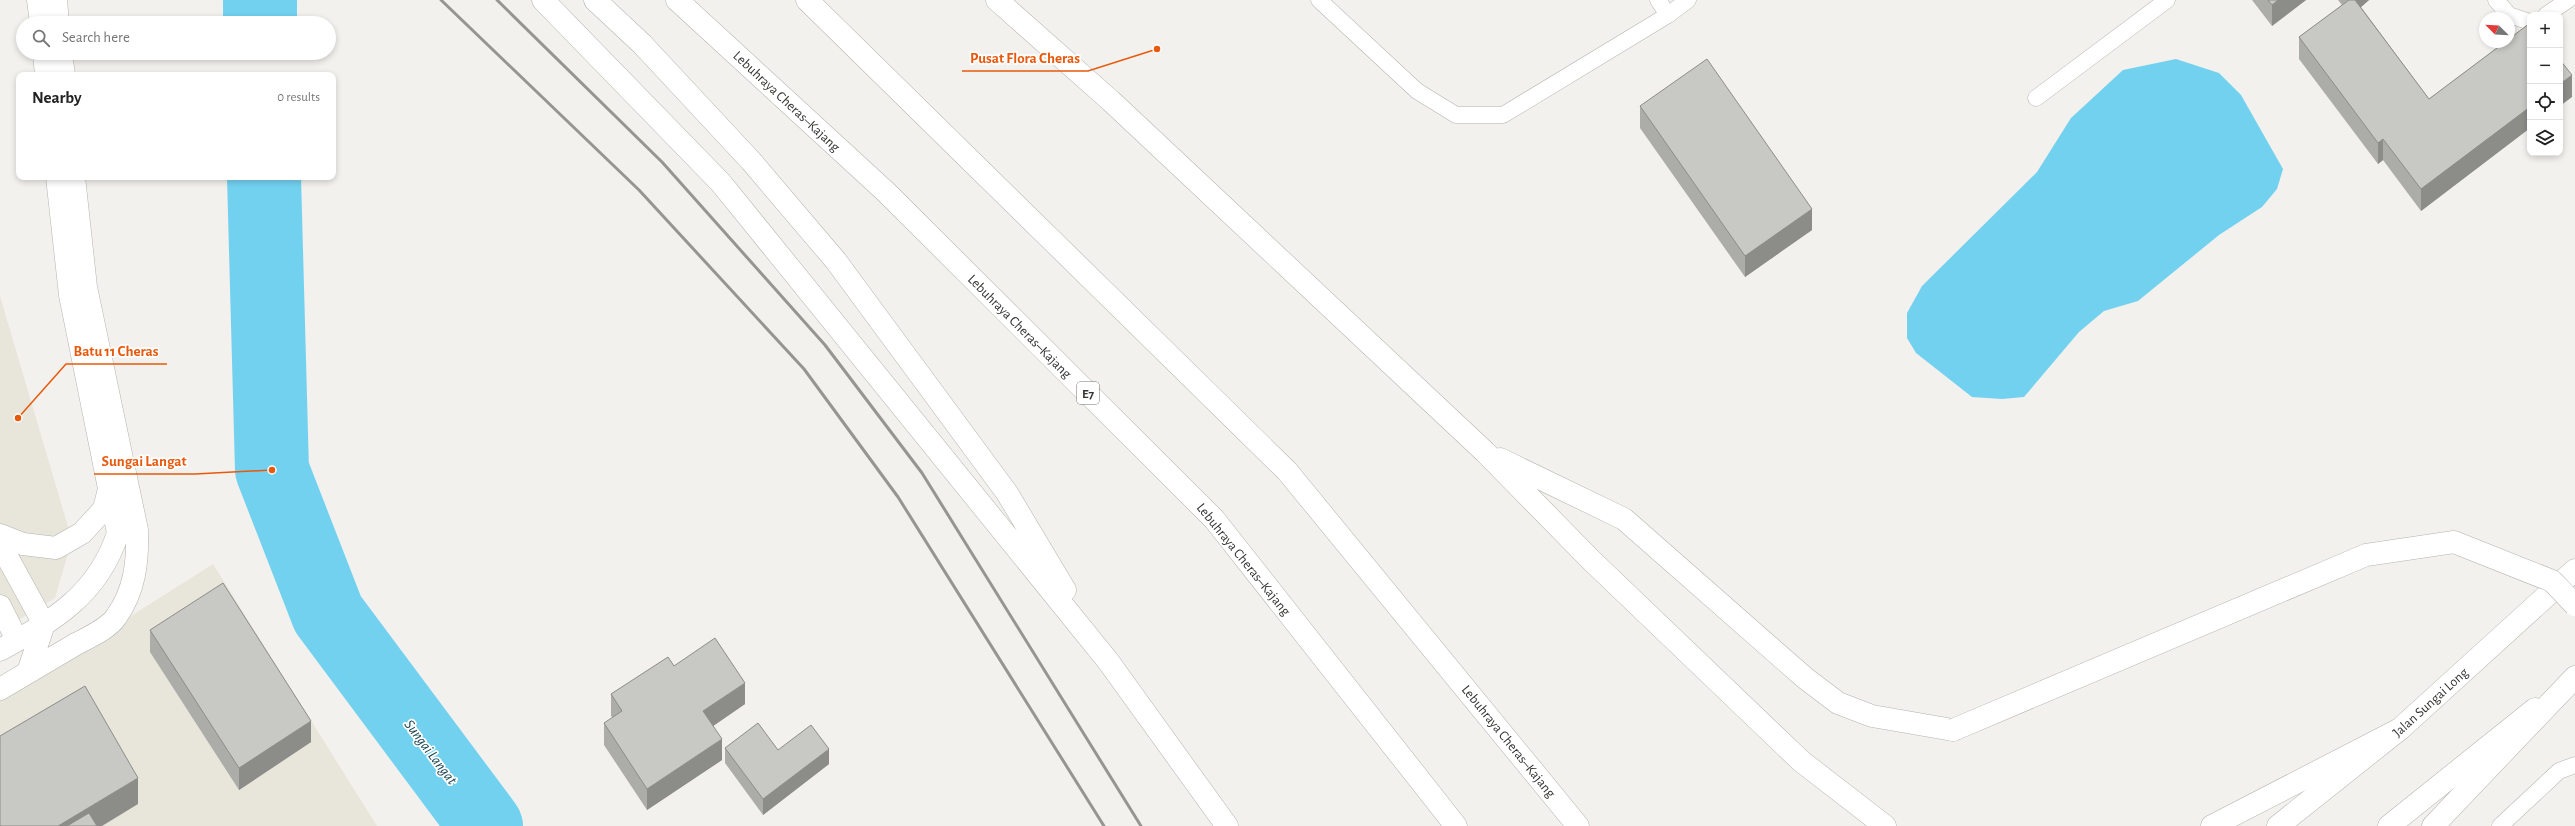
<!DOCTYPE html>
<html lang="en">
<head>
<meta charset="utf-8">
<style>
  body { margin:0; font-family:"Alegreya Sans",sans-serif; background:#f2f2f2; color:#222 }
  .controls { position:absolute; right:12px; top:12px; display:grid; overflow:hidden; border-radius:8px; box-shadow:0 2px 6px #0003 }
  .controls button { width:36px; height:36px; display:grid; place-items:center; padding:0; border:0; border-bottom:1px solid #e0e0e0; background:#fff; color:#222; font:20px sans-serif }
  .compass { position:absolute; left:2479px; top:12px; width:36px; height:36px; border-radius:50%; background:#fff; box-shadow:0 2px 6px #0003; rotate:294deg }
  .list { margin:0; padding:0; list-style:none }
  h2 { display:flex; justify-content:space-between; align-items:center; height:52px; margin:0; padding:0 16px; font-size:17px }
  h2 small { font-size:13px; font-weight:400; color:#767676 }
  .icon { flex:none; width:22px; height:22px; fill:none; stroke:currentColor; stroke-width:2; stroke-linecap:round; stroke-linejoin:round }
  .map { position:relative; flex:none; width:2575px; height:826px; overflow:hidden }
  .search { position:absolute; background:#fff; box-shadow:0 2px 6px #0003; left:16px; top:16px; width:320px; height:44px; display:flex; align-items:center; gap:10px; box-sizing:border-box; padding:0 14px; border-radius:22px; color:#767676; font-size:15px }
  .panel { position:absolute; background:#fff; box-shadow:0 2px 6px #0003; left:16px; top:72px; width:320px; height:108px; border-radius:8px }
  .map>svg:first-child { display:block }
</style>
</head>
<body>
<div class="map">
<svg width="2575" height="826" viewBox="0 0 2575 826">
  <rect width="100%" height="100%" fill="#f2f1ed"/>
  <!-- built -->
  <path fill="#e8e6da" d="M 0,296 L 72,540 L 55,598 L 0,631 Z
    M 213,564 L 377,826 L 0,826 L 0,699 Z"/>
  <!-- water -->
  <path fill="#73d1f0" d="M 2176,59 L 2219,73 L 2241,95 L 2283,169 L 2277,189 L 2262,207 L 2219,235 L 2138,301 L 2104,311 L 2079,332 L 2024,397 L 2002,399 L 1972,397 L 1916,353 L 1907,338 L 1907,313 L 1922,286 L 2037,172 L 2071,118 L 2123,70 Z"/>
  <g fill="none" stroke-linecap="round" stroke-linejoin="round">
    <!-- river -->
    <path stroke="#73d1f0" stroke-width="74" d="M 260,0 L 260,23
      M 264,177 L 272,470 L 328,614 L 486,826"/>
    <defs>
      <path id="service" d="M 1319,0 L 1417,91 L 1456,115 L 1503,115 L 1668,15 L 1688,0
        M 1658,0 L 1668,15
        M 2496,0 L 2509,15 L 2530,22
        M 2546,15 L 2568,0
        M 2036,98 L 2167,0
        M 2500,826 L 2559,771 L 2575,765"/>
      <path id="minor" d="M 38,0 L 41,23
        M 56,0 L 58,23
        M 44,53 L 46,75
        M 61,53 L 64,75
        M 0,535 L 23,544 L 56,548 L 82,533 L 104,509 L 109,489
        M 0,544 L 44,624 L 28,672
        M 0,606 L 17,640
        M 0,650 C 54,620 98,595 118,533 L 70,295 L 57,177
        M 0,689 C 25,674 51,659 76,644 C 89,637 108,629 116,617 C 135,591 138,561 137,530 L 86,287 L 74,177"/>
      <path id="tertiary" d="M 2278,826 L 2400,729 L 2575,570
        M 2389,826 L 2535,709"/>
      <path id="motorway" d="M 543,0 L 721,183 L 1108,661 L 1227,826
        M 595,0 L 642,44 L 751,161 L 836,261 L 1007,493 L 1065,590
        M 677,0 L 886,192 L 1214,519 L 1456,826
        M 807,0 L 1287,471 L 1578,826
        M 997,0 L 1111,101 L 1485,452 L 1591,560 L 1801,761 L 1885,826
        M 1500,459 L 1624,519 L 1805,678 L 1838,703 L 1872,716 L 1953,730
        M 2212,826 L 2400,729
        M 2433,826 L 2575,677"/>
    </defs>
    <!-- service casing -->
    <use href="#service" stroke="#b4b3af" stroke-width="17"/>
    <!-- minor casing -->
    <use href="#minor" stroke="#b4b3af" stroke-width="23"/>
    <!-- tertiary casing -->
    <use href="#tertiary" stroke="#b4b3af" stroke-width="23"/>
    <!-- motorway casing -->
    <use href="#motorway" stroke="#b4b3af" stroke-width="23"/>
    <!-- service -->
    <use href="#service" stroke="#fff" stroke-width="16"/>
    <!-- minor -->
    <use href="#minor" stroke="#fff" stroke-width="22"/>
    <!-- tertiary -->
    <use href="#tertiary" stroke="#fff" stroke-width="22"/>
    <!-- motorway -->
    <use href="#motorway" stroke="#fff" stroke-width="22"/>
    <!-- rail -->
    <path stroke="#959592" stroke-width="3" d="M 441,0 L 639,190 L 804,369 L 898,497 L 1104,826
      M 497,0 L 662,162 L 825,345 L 922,473 L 1141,826"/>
    <defs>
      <path id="motorway-bridge" d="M 1953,730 L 2366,555 L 2454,542 L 2552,581 L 2575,605"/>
    </defs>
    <!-- motorway-bridge casing -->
    <use href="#motorway-bridge" stroke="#b4b3af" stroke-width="23" stroke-linecap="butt"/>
    <!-- motorway-bridge -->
    <use href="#motorway-bridge" stroke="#fff" stroke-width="22"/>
  </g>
  <!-- wall -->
  <path fill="#acaca9" d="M 2252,0 L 2306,0 L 2272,26 Z
    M 2338,0 L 2369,0 L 2361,7 L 2429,99 L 2530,23 L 2530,128 L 2421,211 L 2383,160 L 2378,164 L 2299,59 L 2299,37 L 2342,5 Z
    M 1640,106 L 1812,230 L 1745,277 L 1640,128 Z
    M 150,630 L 311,742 L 239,790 L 150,652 Z
    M 674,666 L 745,704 L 713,726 L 722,760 L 647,810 L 604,745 L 604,723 L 613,718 L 611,716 L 611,694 Z
    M 725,748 L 778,750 L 829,764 L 763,815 L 725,763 Z"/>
  <!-- shaded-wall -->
  <path fill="#8c8c89" d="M 2278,0 L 2306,0 L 2272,26 L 2272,5 Z
    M 2351,0 L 2369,0 L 2351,16 Z
    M 2572,75 L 2572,97 L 2560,106 L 2560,84 Z
    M 2530,107 L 2530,128 L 2421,211 L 2421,189 Z
    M 2383,139 L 2383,160 L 2378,164 L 2378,143 Z
    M 1812,209 L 1812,230 L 1745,277 L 1745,256 Z
    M 745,683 L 745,704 L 703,733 L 703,711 Z
    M 311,721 L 311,742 L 239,790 L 239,768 Z
    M 722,739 L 722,760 L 647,810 L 647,789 Z
    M 829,749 L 829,764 L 763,815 L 763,799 Z
    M 138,778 L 138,804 L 102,826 L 58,826 Z"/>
  <!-- building -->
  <path fill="#c8c8c4" stroke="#8c8c89" d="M 2268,0 L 2278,0 L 2272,5 Z
    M 2349,0 L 2355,0 L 2429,99 L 2505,42 L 2509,42 L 2509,39 L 2530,23 L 2530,107 L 2421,189 L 2383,139 L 2378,143 L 2299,37 Z
    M 1707,59 L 1812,209 L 1745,256 L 1640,106 Z
    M 2560,60 L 2572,75 L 2560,84 Z
    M 223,583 L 311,721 L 239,768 L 150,630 Z
    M 715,638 L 745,683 L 703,711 L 722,739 L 647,789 L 604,723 L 622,711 L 611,694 L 668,657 L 674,666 Z
    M 85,686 L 138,778 L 58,826 L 0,826 L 0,736 Z
    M 758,723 L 778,750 L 811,725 L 829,749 L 763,799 L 725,748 Z
    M 89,813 L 97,826 L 67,826 Z"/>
  <g text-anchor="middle" stroke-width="3.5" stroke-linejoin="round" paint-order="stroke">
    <!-- shield labels -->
    <rect fill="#fff" stroke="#70706f" stroke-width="1" x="1077" y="382" width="22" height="22" rx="3"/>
    <g font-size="13" font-weight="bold" fill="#333331">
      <text x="1088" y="398">E7</text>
    </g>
    <!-- street labels -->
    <g font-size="14" fill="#333331" stroke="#fff">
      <text transform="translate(787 101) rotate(43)" y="5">Lebuhraya Cheras–Kajang</text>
      <text transform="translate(1020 326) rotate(45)" y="5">Lebuhraya Cheras–Kajang</text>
      <text transform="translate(1244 559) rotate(51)" y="5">Lebuhraya Cheras–Kajang</text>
      <text transform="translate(2430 702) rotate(-42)" y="5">Jalan Sungai Long</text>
      <text transform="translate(1509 741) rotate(51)" y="5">Lebuhraya Cheras–Kajang</text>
    </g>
    <!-- water labels -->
    <g font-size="15" font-style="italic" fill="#1a4451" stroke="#fff">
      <text transform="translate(431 752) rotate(53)" y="5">Sungai Langat</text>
    </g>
  </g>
  <!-- callouts -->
  <path fill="none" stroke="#e8590c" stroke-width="1.5" d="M1157 49L1088 71H962M18 418L66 364H167M272 470L195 474H94"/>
  <g fill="#e8590c" stroke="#fff" stroke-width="1.5">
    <circle cx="1157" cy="49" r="4"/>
    <circle cx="18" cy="418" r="4"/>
    <circle cx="272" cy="470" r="4"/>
  </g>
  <g font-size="15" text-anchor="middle" font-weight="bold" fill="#e8590c" stroke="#fff" stroke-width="3.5" stroke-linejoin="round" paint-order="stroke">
    <text x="1025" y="63">Pusat Flora Cheras</text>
    <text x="116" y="356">Batu 11 Cheras</text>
    <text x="144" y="466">Sungai Langat</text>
  </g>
</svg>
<div class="controls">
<button>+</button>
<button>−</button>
<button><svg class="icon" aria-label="locate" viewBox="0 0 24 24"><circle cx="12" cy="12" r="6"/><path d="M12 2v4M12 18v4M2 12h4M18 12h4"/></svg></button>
<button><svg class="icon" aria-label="layers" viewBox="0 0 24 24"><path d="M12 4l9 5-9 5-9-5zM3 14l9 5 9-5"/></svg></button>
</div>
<svg class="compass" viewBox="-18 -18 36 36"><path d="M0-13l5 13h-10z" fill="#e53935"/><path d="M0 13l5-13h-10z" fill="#767676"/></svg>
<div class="search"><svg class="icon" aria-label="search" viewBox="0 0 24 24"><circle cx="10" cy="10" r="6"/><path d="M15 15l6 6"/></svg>Search here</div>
<section class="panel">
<h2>Nearby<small>0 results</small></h2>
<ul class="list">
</ul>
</section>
</div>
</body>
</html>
